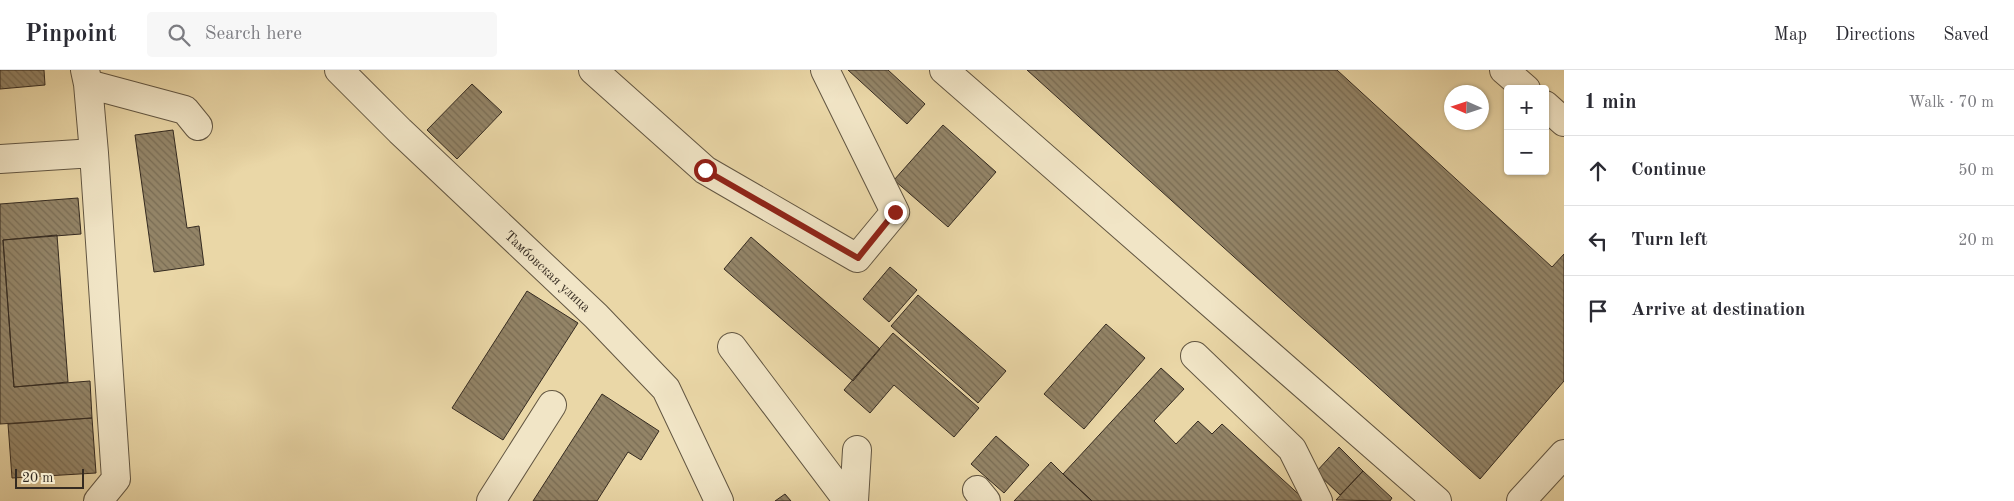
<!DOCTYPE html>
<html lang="en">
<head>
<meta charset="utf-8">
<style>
  body { margin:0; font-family:"Old Standard TT",serif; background:#f7f7f7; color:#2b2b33 }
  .controls { position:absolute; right:15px; top:15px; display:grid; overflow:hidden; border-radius:5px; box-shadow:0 1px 4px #0004 }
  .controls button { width:45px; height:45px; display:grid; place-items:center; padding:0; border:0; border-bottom:1px solid #e1e1e2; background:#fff; color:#2b2b33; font:25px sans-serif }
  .compass { position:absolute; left:1444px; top:15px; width:45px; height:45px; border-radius:50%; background:#fff; box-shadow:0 1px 4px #0004; rotate:273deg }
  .scale { position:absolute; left:15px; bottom:12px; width:69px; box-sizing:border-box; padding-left:5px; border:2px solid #352b21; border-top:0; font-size:14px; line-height:18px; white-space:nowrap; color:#352b21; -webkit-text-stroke:4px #f1e5c6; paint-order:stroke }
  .stop { position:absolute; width:15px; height:15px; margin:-11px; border:4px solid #8f2418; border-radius:50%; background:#fff }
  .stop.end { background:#8f2418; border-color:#fff; box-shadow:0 1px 5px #0008 }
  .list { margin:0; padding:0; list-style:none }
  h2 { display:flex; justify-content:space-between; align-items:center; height:65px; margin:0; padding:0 20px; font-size:21px }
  h2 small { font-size:16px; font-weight:400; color:#7c7c81 }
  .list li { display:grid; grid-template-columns:32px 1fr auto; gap:15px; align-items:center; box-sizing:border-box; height:70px; padding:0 20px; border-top:1px solid #e1e1e2 }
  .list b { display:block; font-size:19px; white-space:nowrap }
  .list em { font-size:16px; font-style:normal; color:#7c7c81 }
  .icon { flex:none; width:28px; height:28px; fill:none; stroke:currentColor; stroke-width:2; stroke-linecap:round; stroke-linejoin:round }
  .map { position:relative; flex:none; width:1564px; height:431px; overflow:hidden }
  header { display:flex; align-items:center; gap:30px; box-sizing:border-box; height:70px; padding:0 25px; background:#fff; border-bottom:1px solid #e1e1e2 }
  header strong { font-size:24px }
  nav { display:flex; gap:28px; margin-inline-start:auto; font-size:18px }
  .search { width:350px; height:45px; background:#f7f7f7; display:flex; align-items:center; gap:12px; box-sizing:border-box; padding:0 18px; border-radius:5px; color:#7c7c81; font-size:19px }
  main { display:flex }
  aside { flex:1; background:#fff }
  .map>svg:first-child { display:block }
</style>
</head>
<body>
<header>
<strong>Pinpoint</strong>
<div class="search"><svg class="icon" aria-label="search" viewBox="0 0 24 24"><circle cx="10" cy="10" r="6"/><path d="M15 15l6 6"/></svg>Search here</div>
<nav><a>Map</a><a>Directions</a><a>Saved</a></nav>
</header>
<main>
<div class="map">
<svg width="1564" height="431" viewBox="0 0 1564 431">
  <defs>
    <pattern id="building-back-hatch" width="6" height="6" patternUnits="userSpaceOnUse" patternTransform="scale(1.25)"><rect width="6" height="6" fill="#938467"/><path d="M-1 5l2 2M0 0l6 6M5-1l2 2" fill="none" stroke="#796c54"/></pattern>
  </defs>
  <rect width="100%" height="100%" fill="#ead7a7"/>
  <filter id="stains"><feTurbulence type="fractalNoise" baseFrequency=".004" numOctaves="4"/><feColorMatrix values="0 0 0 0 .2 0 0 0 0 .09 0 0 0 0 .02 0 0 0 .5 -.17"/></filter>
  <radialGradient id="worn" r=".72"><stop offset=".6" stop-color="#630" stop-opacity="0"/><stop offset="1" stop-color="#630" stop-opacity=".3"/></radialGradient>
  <!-- building -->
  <path fill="url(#building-back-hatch)" stroke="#352b21" d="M 0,0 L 44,0 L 45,15 L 0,19 Z
    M 848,0 L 888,0 L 925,34 L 907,54 Z
    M 1027,0 L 1337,0 L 1552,197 L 1564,184 L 1564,311 L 1480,409 Z
    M 472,14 L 502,42 L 457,89 L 427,60 Z
    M 943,55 L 996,102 L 948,157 L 894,110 Z
    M 173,60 L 187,158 L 199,156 L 204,195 L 154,202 L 135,65 Z
    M 78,128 L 81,164 L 3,170 L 14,317 L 90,311 L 92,348 L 0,354 L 0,134 Z
    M 57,165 L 68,312 L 14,317 L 3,170 Z
    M 751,167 L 880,279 L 853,311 L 724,199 Z
    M 890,197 L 917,220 L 889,252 L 863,229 Z
    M 527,221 L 578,253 L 503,370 L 452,338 Z
    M 918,225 L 1006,301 L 978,333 L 891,256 Z
    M 1106,254 L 1145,288 L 1084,359 L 1044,324 Z
    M 893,263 L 979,338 L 954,367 L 894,315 L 870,343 L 844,320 Z
    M 1161,298 L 1184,319 L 1154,351 L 1176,374 L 1198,351 L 1212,364 L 1222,354 L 1306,431 L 1092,431 L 1063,404 Z
    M 602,324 L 659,361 L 641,390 L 628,382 L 597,431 L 533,431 Z
    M 92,348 L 96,403 L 12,408 L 8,354 Z
    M 996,366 L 1029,395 L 1004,423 L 971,394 Z
    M 1339,377 L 1363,401 L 1340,425 L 1316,402 Z
    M 1051,392 L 1063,404 L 1092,431 L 1014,431 Z
    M 1363,401 L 1392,428 L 1390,431 L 1336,430 Z
    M 785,424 L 791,431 L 775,431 Z"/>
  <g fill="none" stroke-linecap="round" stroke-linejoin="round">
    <defs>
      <path id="minor" d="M 85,0 L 88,14 L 94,83 L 116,409 L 98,431
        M 339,0 L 400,61 L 596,246 L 666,319 L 719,431
        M 593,0 L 705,100 L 857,188 L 895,142 L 825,0
        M 944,0 L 1437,431
        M 1504,0 L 1526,19
        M 88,14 L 185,40 L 198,56
        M 1545,35 L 1564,52
        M 0,89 L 94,83
        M 732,277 L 848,431
        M 1195,286 L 1292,379 L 1318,431
        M 977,420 L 986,431
        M 491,431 L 552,335
        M 854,431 L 857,380
        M 1521,431 L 1564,384"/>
    </defs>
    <!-- minor casing -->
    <use href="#minor" stroke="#625642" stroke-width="30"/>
    <!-- minor -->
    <use href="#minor" stroke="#f1e5c6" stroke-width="28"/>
  </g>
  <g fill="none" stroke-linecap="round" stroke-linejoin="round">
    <!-- route -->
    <path stroke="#8f2418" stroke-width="6" d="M 705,100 L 858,188 L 895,142"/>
  </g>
  <g text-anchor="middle" stroke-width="4" stroke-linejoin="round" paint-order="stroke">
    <!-- street labels -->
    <g font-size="14" fill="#352b21" stroke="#f1e5c6">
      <text transform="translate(548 201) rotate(43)" y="5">Тамбовская улица</text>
    </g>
  </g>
  <rect width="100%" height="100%" filter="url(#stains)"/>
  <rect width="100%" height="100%" fill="url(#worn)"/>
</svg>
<div class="controls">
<button>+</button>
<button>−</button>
</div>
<svg class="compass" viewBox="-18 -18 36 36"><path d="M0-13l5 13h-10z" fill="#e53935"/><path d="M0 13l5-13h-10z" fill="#7c7c81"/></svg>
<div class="scale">20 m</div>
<div class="stop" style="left:705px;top:100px"></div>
<div class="stop end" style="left:895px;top:142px"></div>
</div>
<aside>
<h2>1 min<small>Walk · 70 m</small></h2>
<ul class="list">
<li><svg class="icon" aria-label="ahead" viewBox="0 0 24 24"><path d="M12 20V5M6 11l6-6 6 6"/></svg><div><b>Continue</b></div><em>50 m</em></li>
<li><svg class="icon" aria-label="left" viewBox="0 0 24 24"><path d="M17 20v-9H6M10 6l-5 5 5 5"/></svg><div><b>Turn left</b></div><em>20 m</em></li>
<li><svg class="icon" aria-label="arrive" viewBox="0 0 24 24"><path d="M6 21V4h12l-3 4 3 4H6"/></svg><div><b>Arrive at destination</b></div></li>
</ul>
</aside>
</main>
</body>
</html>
